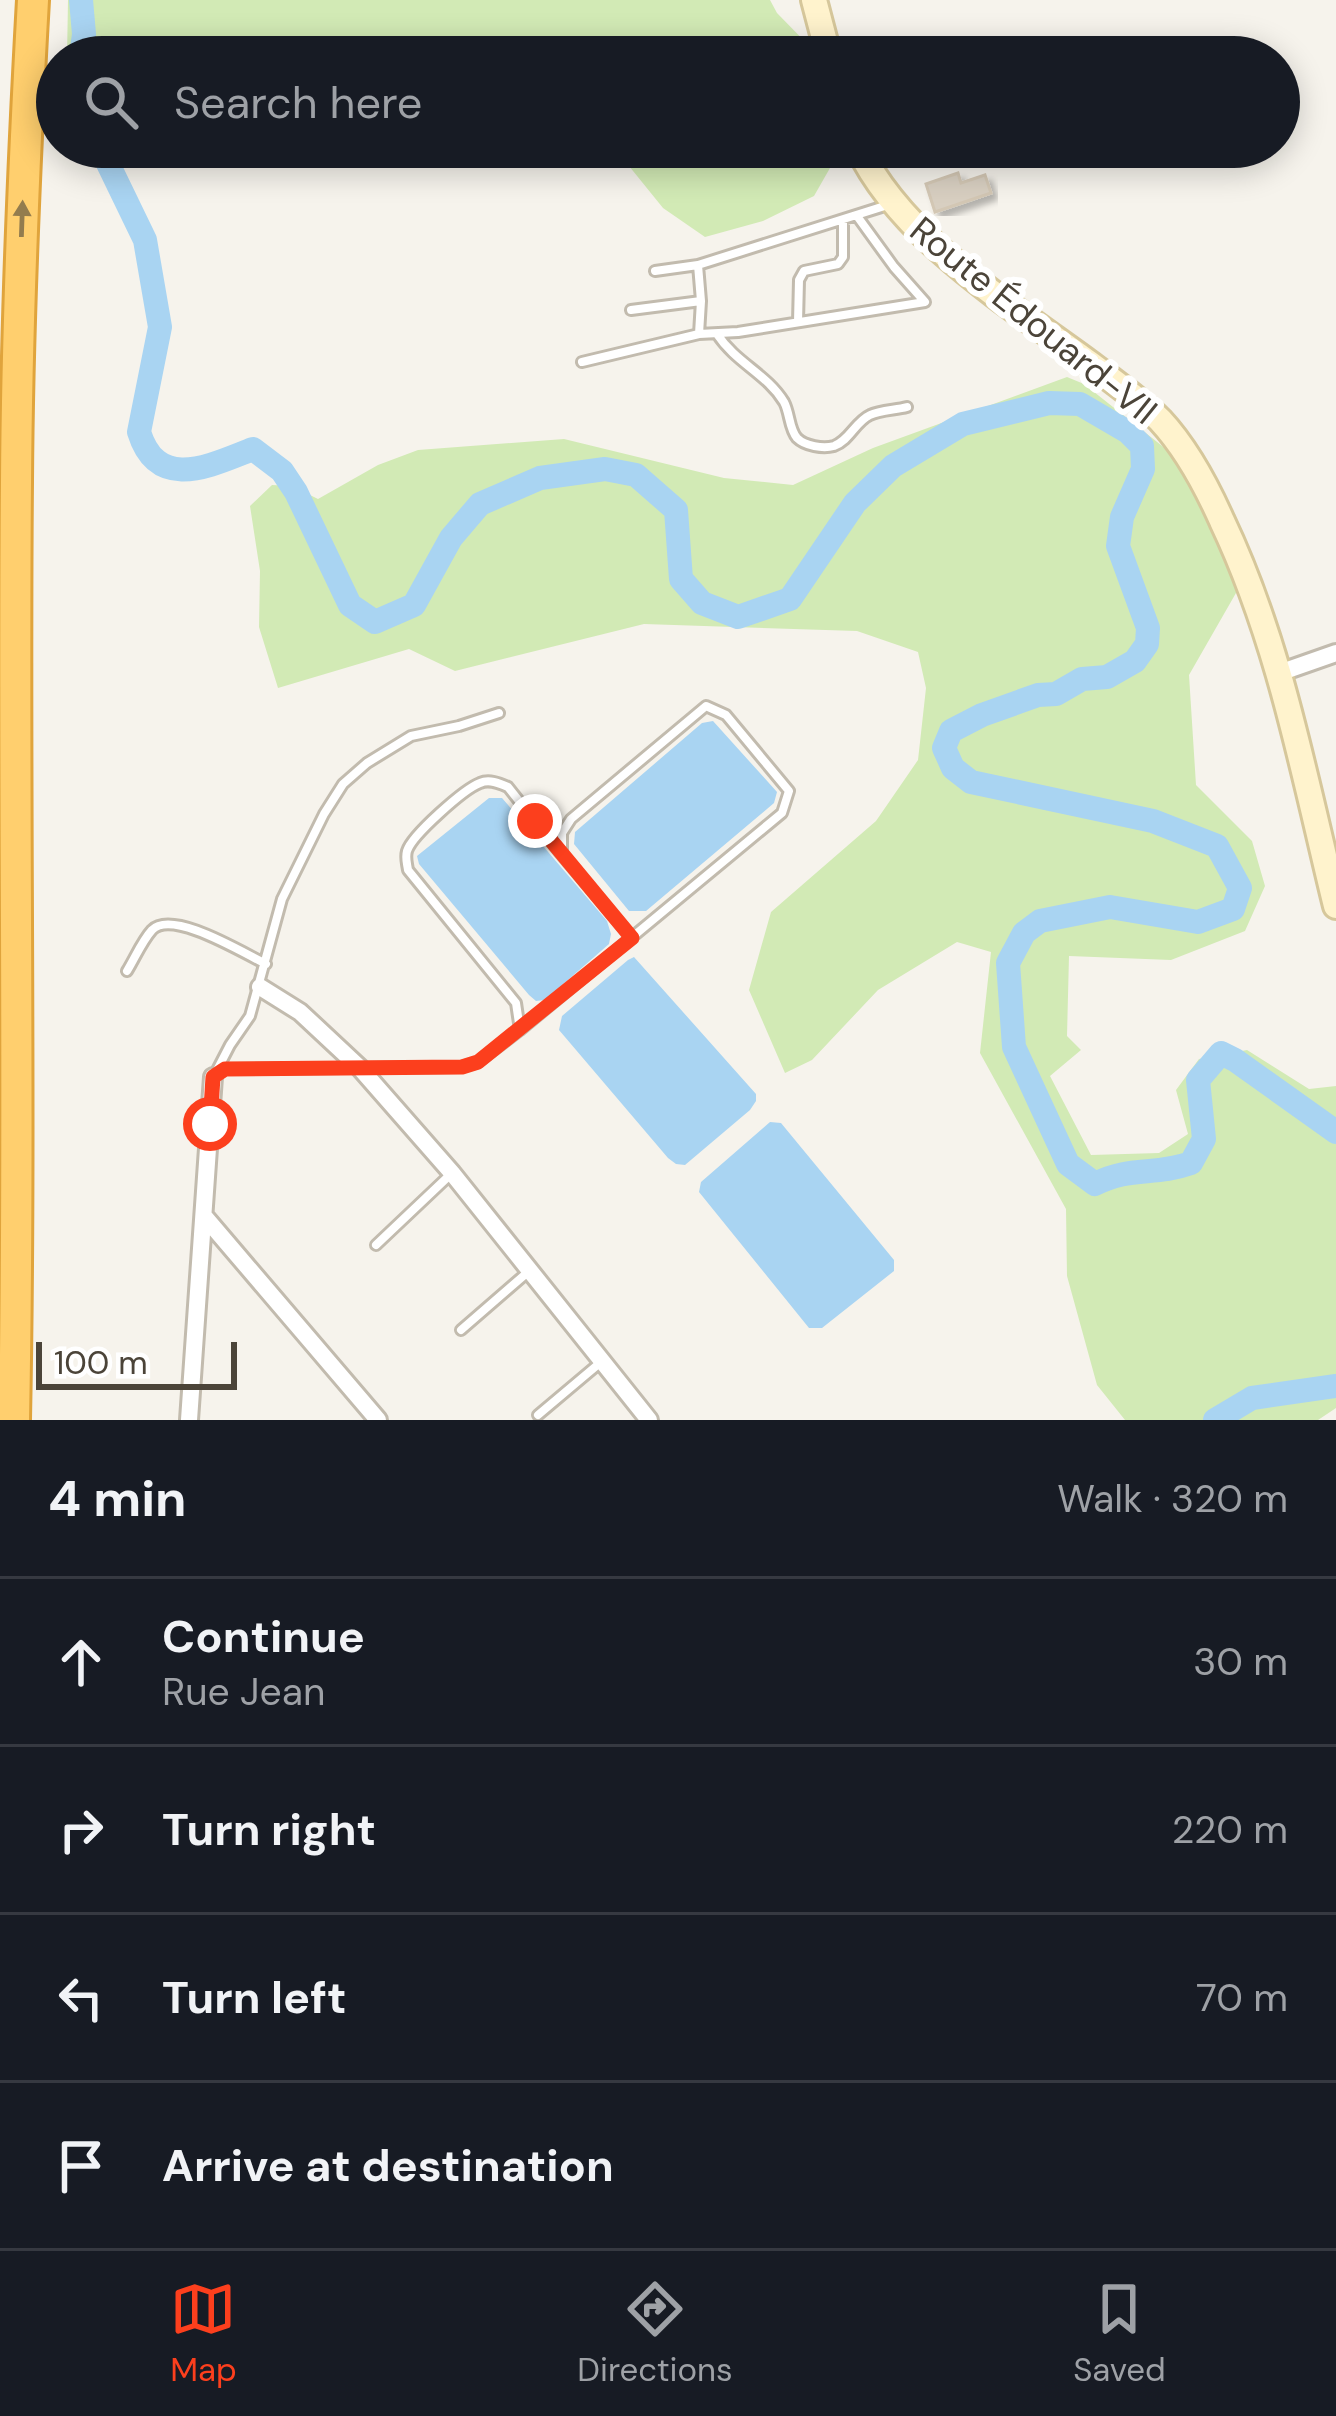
<!DOCTYPE html>
<html lang="en">
<head>
<meta charset="utf-8">
<style>
  body { margin:0; font-family:"DM Sans",sans-serif; background:#242831; color:#f1f3f6 }
  .scale { position:absolute; left:36px; bottom:30px; width:201px; box-sizing:border-box; padding-left:12px; border:6px solid #4b4439; border-top:0; font-size:33px; line-height:42px; white-space:nowrap; color:#4b4439; -webkit-text-stroke:9px #fff; paint-order:stroke }
  .stop { position:absolute; width:36px; height:36px; margin:-27px; border:9px solid #fc3f1d; border-radius:50%; background:#fff }
  .stop.end { background:#fc3f1d; border-color:#fff; box-shadow:0 3px 12px #0008 }
  .list { margin:0; padding:0; list-style:none }
  h2 { display:flex; justify-content:space-between; align-items:center; height:156px; margin:0; padding:0 48px; font-size:51px }
  h2 small { font-size:39px; font-weight:400; color:#9ea1a6 }
  .list li { display:grid; grid-template-columns:78px 1fr auto; gap:36px; align-items:center; box-sizing:border-box; height:168px; padding:0 48px; border-top:3px solid #363941 }
  .list b { display:block; font-size:45px; white-space:nowrap }
  .list p { margin:0; font-size:39px; white-space:nowrap; color:#9ea1a6 }
  .list em { font-size:39px; font-style:normal; color:#9ea1a6 }
  .icon { flex:none; width:66px; height:66px; fill:none; stroke:currentColor; stroke-width:2; stroke-linecap:round; stroke-linejoin:round }
  .map { position:relative; flex:none; width:1336px; height:1420px; overflow:hidden }
  .search { position:absolute; background:#171b24; box-shadow:0 6px 30px #0003; left:36px; right:36px; top:36px; height:132px; display:flex; align-items:center; gap:30px; box-sizing:border-box; padding:0 42px; border-radius:66px; color:#9ea1a6; font-size:45px }
  .sheet { height:828px; background:#171b24 }
  nav { display:flex; justify-content:space-around; align-items:center; box-sizing:border-box; height:168px; border-top:3px solid #363941; background:#171b24; font-size:33px; color:#9ea1a6 }
  nav a { display:grid; justify-items:center; gap:6px }
  nav .on { color:#fc3f1d }
  .map>svg:first-child { display:block }
</style>
</head>
<body>
<div class="map">
<svg width="1336" height="1420" viewBox="0 0 1336 1420">
  <defs>
    <filter id="shadow"><feDropShadow dx="6" dy="6" stdDeviation="3" flood-color="#0004"/></filter>
  </defs>
  <rect width="100%" height="100%" fill="#f6f3ec"/>
  <!-- green -->
  <path fill="#d2eab5" d="M 68,0 L 770,0 L 777,13 L 820,57 L 67,57 Z
    M 514,147 L 587,147 L 552,162 Z
    M 600,147 L 837,147 L 838,154 L 814,196 L 763,221 L 705,237 L 663,208 L 629,166 Z
    M 1067,377 L 1084,384 L 1171,453 L 1222,544 L 1240,586 L 1189,675 L 1196,785 L 1252,841 L 1265,886 L 1245,931 L 1171,960 L 1069,956 L 1067,1036 L 1081,1050 L 1050,1076 L 1091,1155 L 1159,1153 L 1188,1134 L 1176,1090 L 1199,1059 L 1247,1050 L 1309,1089 L 1336,1086 L 1336,1408 L 1318,1420 L 1125,1420 L 1097,1385 L 1067,1276 L 1066,1209 L 980,1053 L 991,952 L 957,942 L 878,990 L 812,1060 L 785,1073 L 749,990 L 771,912 L 876,821 L 918,760 L 926,688 L 918,652 L 857,631 L 644,624 L 455,671 L 409,649 L 278,688 L 259,627 L 260,571 L 250,506 L 272,485 L 292,486 L 318,499 L 378,465 L 418,450 L 564,439 L 724,478 L 793,485 L 873,448 Z"/>
  <!-- water -->
  <path fill="#a9d4f2" d="M 713,721 L 777,792 L 774,803 L 646,911 L 629,911 L 574,844 L 575,832 L 702,723 Z
    M 489,798 L 502,798 L 607,921 L 611,934 L 609,944 L 545,1000 L 536,1001 L 529,995 L 419,864 L 417,856 Z
    M 634,957 L 756,1094 L 756,1101 L 750,1110 L 685,1165 L 676,1164 L 668,1158 L 559,1030 L 562,1016 L 628,960 Z
    M 770,1122 L 781,1123 L 894,1260 L 894,1271 L 822,1328 L 809,1328 L 699,1192 L 701,1182 Z"/>
  <g fill="none" stroke-linecap="round" stroke-linejoin="round">
    <!-- river -->
    <path stroke="#a9d4f2" stroke-width="24" d="M 81,57 L 84,34 L 81,0
      M 100,147 L 145,240 L 160,327 L 139,432 C 158,493 211,465 253,449 L 282,471 L 296,492 L 350,605 L 375,622 L 414,605 L 451,538 L 480,504 L 540,478 L 605,469 L 636,475 L 676,510 L 681,579 L 702,603 L 738,617 L 790,599 L 855,503 L 893,466 L 963,424 L 1049,403 L 1080,404 L 1128,432 L 1142,446 L 1143,469 L 1122,517 L 1118,546 L 1148,628 L 1147,644 L 1135,661 L 1107,677 L 1082,679 L 1056,694 L 1038,695 L 982,715 L 951,731 L 944,748 L 953,768 L 971,782 L 1153,821 L 1217,846 L 1240,888 L 1233,909 L 1198,922 L 1110,907 L 1040,921 L 1024,933 L 1008,963 L 1014,1047 L 1068,1164 L 1095,1184 C 1129,1166 1155,1176 1191,1163 L 1204,1139 L 1198,1080 L 1221,1053 L 1235,1060 L 1336,1132
      M 1215,1420 L 1252,1398 L 1336,1386"/>
  </g>
  <!-- building -->
  <path fill="#d8cfc1" stroke="#d3c7b4" stroke-width="3" filter="url(#shadow)" d="M 958,173 L 961,183 L 985,175 L 991,193 L 935,212 L 926,184 Z"/>
  <g fill="none" stroke-linecap="round" stroke-linejoin="round">
    <defs>
      <path id="lane" d="M 857,216 L 894,267 L 925,302 L 738,332 L 699,334 L 701,301 L 698,265 L 891,204
        M 655,271 L 698,265
        M 631,310 L 701,301
        M 798,322 L 799,280 L 804,271 L 838,264 L 843,257 L 843,221
        M 717,334 C 736,363 767,374 784,402 C 790,413 789,429 797,438 C 805,446 823,449 834,446 C 850,440 855,422 870,415 C 880,410 896,410 907,407
        M 582,362 L 699,334
        M 127,971 C 135,958 142,941 152,930 C 172,909 243,953 266,964
        M 520,1030 L 782,813 L 789,791 L 726,715 L 706,706 L 571,819 L 562,833 L 562,855 L 632,938
        M 214,1076 L 230,1045 L 250,1016 L 282,899 L 324,814 L 343,784 L 367,763 L 411,736 L 459,726 L 499,713
        M 215,1076 L 225,1069 L 462,1067 L 478,1062 L 520,1030 L 516,1003 L 408,870 C 407,863 405,858 407,851 C 412,835 464,789 480,783 C 489,779 499,783 508,787 L 561,854
        M 376,1245 L 452,1173
        M 461,1330 L 528,1272
        M 538,1415 L 601,1362"/>
      <path id="street" d="M 1279,673 L 1336,653
        M 260,987 L 300,1012 L 360,1068 L 452,1173 L 649,1420
        M 204,1216 L 378,1420
        M 189,1420 L 213,1077"/>
      <path id="secondary" d="M 814,0 L 829,57
        M 858,147 C 901,238 1009,304 1089,363 C 1113,381 1139,399 1160,420 C 1187,449 1206,485 1222,521 C 1280,643 1304,776 1336,906"/>
      <path id="highway" d="M 14,1420 C 20,1107 13,795 16,482 C 17,321 24,161 33,0"/>
    </defs>
    <!-- lane casing -->
    <use href="#lane" stroke="#c2bbae" stroke-width="14"/>
    <!-- street casing -->
    <use href="#street" stroke="#c2bbae" stroke-width="22"/>
    <!-- secondary casing -->
    <use href="#secondary" stroke="#d6c79b" stroke-width="30"/>
    <!-- highway casing -->
    <use href="#highway" stroke="#e0a43c" stroke-width="36"/>
    <!-- lane -->
    <use href="#lane" stroke="#fff" stroke-width="8"/>
    <!-- street -->
    <use href="#street" stroke="#fff" stroke-width="16"/>
    <!-- secondary -->
    <use href="#secondary" stroke="#fff3cd" stroke-width="24"/>
    <!-- highway -->
    <use href="#highway" stroke="#ffcf6e" stroke-width="30"/>
  </g>
  <!-- one-way arrows -->
  <defs><path id="oneway-solid" d="M-6-.8H1V-3.2L6.5 0L1 3.2V.8H-6Z" transform="scale(3)"/></defs>
  <use fill="#937c4e" href="#oneway-solid" transform="translate(22 219) rotate(-88)"/>
  <g fill="none" stroke-linecap="round" stroke-linejoin="round">
    <!-- route -->
    <path stroke="#fc3f1d" stroke-width="15" d="M 210,1124 L 213,1077 L 225,1069 L 462,1067 L 478,1062 L 632,938 L 535,821"/>
  </g>
  <g text-anchor="middle" stroke-width="12" stroke-linejoin="round" paint-order="stroke">
    <!-- street labels -->
    <g font-size="36" fill="#4b4439" stroke="#fff">
      <text transform="translate(1034 320) rotate(39)" y="13">Route Édouard-VII</text>
    </g>
  </g>
</svg>
<div class="scale">100 m</div>
<div class="stop" style="left:210px;top:1124px"></div>
<div class="stop end" style="left:535px;top:821px"></div>
<div class="search"><svg class="icon" aria-label="search" viewBox="0 0 24 24"><circle cx="10" cy="10" r="6"/><path d="M15 15l6 6"/></svg>Search here</div>
</div>
<section class="sheet">
<h2>4 min<small>Walk · 320 m</small></h2>
<ul class="list">
<li><svg class="icon" aria-label="ahead" viewBox="0 0 24 24"><path d="M12 20V5M6 11l6-6 6 6"/></svg><div><b>Continue</b><p>Rue Jean</p></div><em>30 m</em></li>
<li><svg class="icon" aria-label="right" viewBox="0 0 24 24"><path d="M7 20v-9h11M14 6l5 5-5 5"/></svg><div><b>Turn right</b></div><em>220 m</em></li>
<li><svg class="icon" aria-label="left" viewBox="0 0 24 24"><path d="M17 20v-9H6M10 6l-5 5 5 5"/></svg><div><b>Turn left</b></div><em>70 m</em></li>
<li><svg class="icon" aria-label="arrive" viewBox="0 0 24 24"><path d="M6 21V4h12l-3 4 3 4H6"/></svg><div><b>Arrive at destination</b></div></li>
</ul>
</section>
<nav>
<a class="on"><svg class="icon" aria-label="map" viewBox="0 0 24 24"><path d="M3 6l6-2 6 2 6-2v14l-6 2-6-2-6 2zM9 4v14M15 6v14"/></svg>Map</a>
<a><svg class="icon" aria-label="directions" viewBox="0 0 24 24"><path d="M12 3l9 9-9 9-9-9zM9 14v-3h6M13 9l2 2-2 2"/></svg>Directions</a>
<a><svg class="icon" aria-label="saved" viewBox="0 0 24 24"><path d="M7 4h10v16l-5-4-5 4z"/></svg>Saved</a>
</nav>
</body>
</html>
